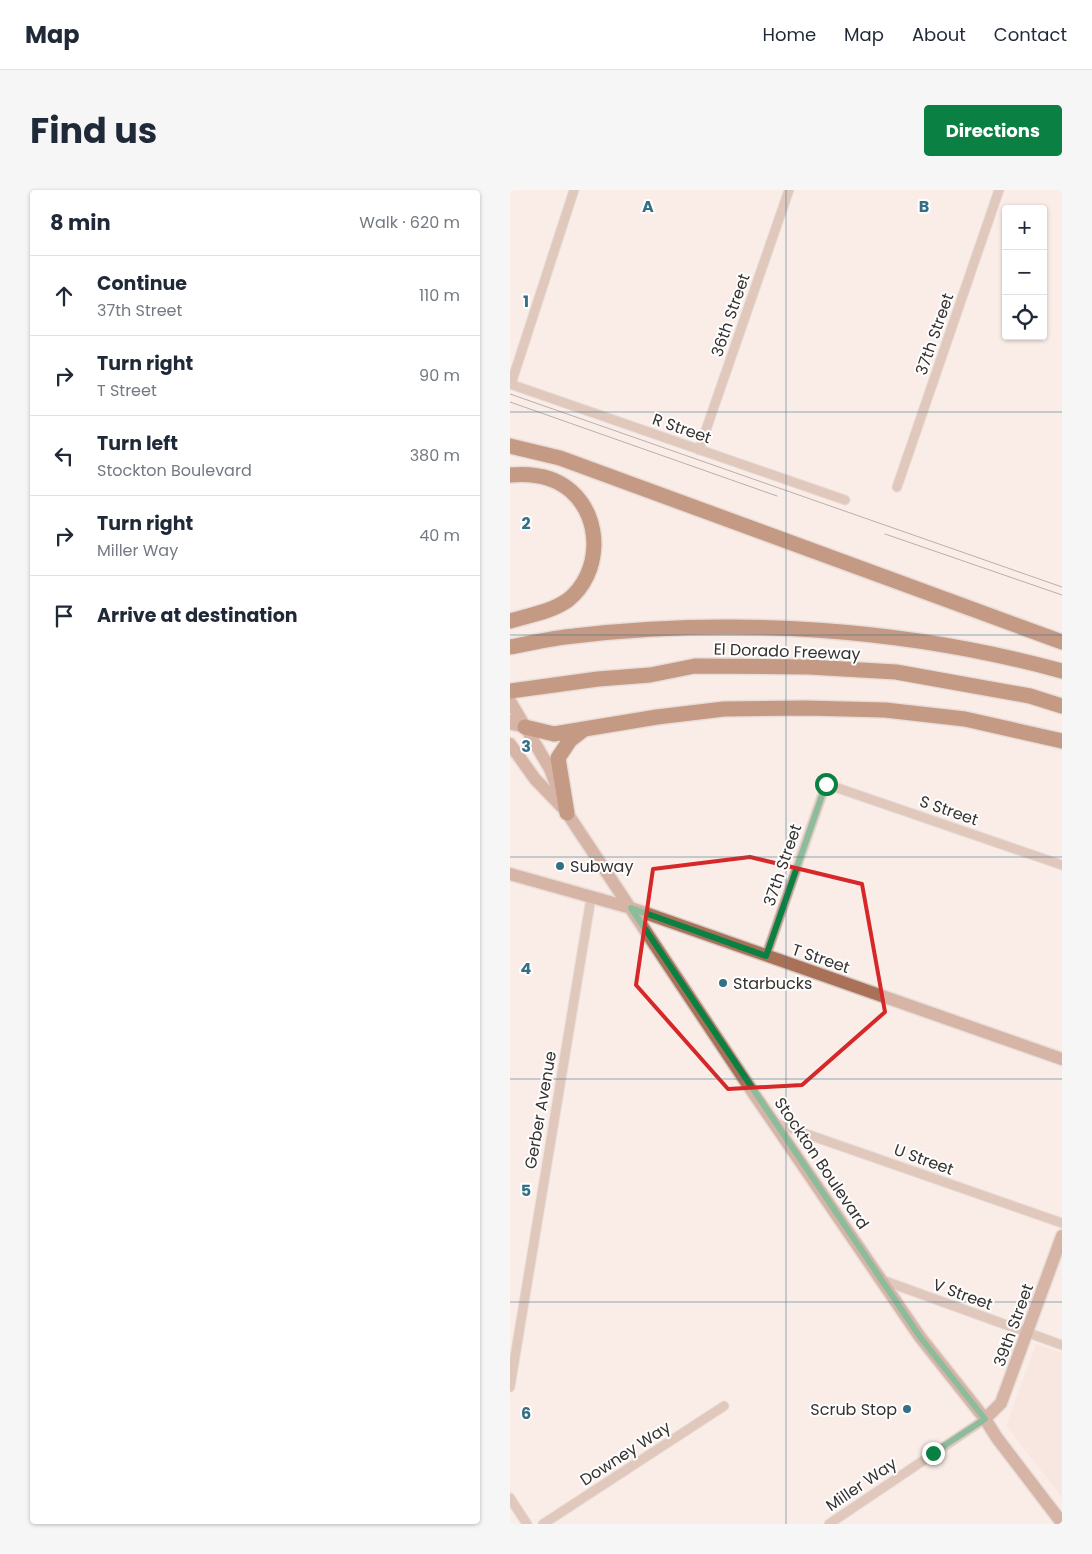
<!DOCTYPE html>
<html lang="en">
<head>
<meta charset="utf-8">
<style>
  body { margin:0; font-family:Poppins,sans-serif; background:#f6f6f7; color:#1f2937 }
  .controls { position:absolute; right:15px; top:15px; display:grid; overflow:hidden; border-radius:5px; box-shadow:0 1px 4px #0004 }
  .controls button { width:45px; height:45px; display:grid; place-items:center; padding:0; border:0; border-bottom:1px solid #e0e1e3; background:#fff; color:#1f2937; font:25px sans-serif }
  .stop { position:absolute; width:15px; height:15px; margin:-11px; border:4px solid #0b8043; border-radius:50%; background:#fff }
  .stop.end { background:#0b8043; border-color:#fff; box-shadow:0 1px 5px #0008 }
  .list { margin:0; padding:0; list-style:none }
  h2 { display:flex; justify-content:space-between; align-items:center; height:65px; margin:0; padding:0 20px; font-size:21px }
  h2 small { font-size:16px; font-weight:400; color:#747a83 }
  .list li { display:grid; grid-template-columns:32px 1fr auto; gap:15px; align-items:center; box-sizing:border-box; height:80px; padding:0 20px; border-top:1px solid #e0e1e3 }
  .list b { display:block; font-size:19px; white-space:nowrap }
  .list p { margin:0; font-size:16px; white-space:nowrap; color:#747a83 }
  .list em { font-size:16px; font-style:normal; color:#747a83 }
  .icon { flex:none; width:28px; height:28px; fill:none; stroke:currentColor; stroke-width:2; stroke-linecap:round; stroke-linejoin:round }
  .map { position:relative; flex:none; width:552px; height:1334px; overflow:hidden; border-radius:5px }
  header { display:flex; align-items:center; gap:30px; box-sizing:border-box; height:70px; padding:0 25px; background:#fff; border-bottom:1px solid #e0e1e3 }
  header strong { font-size:24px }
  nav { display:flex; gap:28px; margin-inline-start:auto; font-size:18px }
  .intro { display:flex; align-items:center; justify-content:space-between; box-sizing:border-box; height:120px; padding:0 30px }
  h1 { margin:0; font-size:35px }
  .button { padding:12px 22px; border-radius:5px; background:#0b8043; color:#fff; font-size:18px; font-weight:700 }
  main { display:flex; gap:30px; padding:0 30px }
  aside { flex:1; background:#fff; border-radius:5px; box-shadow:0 1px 4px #0004 }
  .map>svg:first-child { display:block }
</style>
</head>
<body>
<header>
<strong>Map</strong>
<nav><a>Home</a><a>Map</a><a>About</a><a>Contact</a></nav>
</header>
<div class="intro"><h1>Find us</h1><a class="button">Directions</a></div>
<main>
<aside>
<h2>8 min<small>Walk · 620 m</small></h2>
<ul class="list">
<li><svg class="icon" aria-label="ahead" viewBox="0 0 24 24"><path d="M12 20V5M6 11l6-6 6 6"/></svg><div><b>Continue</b><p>37th Street</p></div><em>110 m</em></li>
<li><svg class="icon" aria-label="right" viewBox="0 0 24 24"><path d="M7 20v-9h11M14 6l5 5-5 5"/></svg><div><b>Turn right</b><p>T Street</p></div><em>90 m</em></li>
<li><svg class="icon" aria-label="left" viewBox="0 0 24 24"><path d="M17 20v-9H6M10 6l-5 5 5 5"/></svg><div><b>Turn left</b><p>Stockton Boulevard</p></div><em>380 m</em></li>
<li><svg class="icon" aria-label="right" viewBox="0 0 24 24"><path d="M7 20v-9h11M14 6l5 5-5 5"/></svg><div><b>Turn right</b><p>Miller Way</p></div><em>40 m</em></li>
<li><svg class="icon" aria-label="arrive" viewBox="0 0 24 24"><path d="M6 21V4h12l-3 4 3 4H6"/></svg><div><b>Arrive at destination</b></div></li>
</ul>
</aside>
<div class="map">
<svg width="552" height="1334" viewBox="0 0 552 1334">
  <rect width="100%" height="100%" fill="#faede8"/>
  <!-- built -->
  <path fill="#f3dfd7" d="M 526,1154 L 552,1163 L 552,1307 L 496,1236 Z"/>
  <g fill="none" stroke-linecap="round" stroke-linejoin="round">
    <defs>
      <path id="street" d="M 0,194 L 335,310
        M 1,194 L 64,0
        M 189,260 L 279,0
        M 387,297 L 489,0
        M 256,766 L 316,594 L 552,675
        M 265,933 L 552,1033
        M 372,1090 L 552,1155
        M 0,1197 L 81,708
        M 0,1308 L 17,1334
        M 33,1334 L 214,1216
        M 319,1334 L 475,1229"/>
      <path id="secondary" d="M 0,511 L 40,579 L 57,623 L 244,904 L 410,1147 L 475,1229 L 487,1248 L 552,1333
        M 0,531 L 2,534 L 15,537
        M 0,554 L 25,589 L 52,617
        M 0,684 L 121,718 L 552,869
        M 475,1229 L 491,1213 L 552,1046"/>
      <path id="highway" d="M 0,256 L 50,268 L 552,452
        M 0,285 C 22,283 44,286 61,301 C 93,329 91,384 58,410 C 41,422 20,425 0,431
        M 0,457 C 21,453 42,448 64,446 C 225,427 395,438 552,481
        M 0,501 L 88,489 L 140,485 L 185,476 L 299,477 L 386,482 L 520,506 L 552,516
        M 15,537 L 44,544 L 147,527 L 214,519 L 295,518 L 375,520 L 455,529 L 552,551
        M 57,623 L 48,568 L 60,550 L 73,540"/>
    </defs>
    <!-- street casing -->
    <use href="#street" stroke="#d7cbc7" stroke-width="11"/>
    <!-- secondary casing -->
    <use href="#secondary" stroke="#d7cbc7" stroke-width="15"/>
    <!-- highway casing -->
    <use href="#highway" stroke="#d7cbc7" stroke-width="18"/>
    <!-- street -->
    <use href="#street" stroke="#c39b8a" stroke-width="9"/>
    <!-- secondary -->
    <use href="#secondary" stroke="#aa7159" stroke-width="12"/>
    <!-- highway -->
    <use href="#highway" stroke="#85360d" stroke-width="15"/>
    <!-- tram -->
    <path stroke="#6c6562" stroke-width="1" d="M 0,204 L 552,397
      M 0,212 L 267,306
      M 375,344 L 552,405"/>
  </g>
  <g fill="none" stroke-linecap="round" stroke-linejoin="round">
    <!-- route -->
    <path stroke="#0b8043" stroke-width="6" d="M 316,594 L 256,766 L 121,718 L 410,1147 L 475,1229 L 423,1263"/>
  </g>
  <!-- marked area -->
  <path d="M0 0H552V1334H0ZM 240,667 L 352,694 L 375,822 L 292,895 L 218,899 L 126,795 L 143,679 Z" fill="#faede8" fill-opacity=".55" fill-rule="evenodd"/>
  <path fill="none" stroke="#d62828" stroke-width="4" stroke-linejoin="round" d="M 240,667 L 352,694 L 375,822 L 292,895 L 218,899 L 126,795 L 143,679 Z"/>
  <!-- grid -->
  <path fill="none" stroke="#337086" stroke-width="1" stroke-opacity="0.55" d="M 276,0 L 276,1334M 0,222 L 552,222M 0,445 L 552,445M 0,667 L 552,667M 0,889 L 552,889M 0,1112 L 552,1112"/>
  <!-- markers -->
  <g fill="#337086" stroke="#fefefe" stroke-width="2">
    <circle cx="50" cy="676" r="5"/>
    <circle cx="213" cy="793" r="5"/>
    <circle cx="397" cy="1219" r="5"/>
  </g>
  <g text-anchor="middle" stroke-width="4" stroke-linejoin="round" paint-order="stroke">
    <!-- street labels -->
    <g font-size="16" fill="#35312f" stroke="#fefefe">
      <text transform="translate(220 125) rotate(-71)" y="6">36th Street</text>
      <text transform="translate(424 144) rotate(-71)" y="6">37th Street</text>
      <text transform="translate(172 238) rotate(19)" y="6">R Street</text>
      <text transform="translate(277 461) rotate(2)" y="6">El Dorado Freeway</text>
      <text transform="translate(439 620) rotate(19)" y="6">S Street</text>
      <text transform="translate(272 675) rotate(-71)" y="6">37th Street</text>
      <text transform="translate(311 768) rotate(19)" y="6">T Street</text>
      <text transform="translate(30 920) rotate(-80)" y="6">Gerber Avenue</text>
      <text transform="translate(414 969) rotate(20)" y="6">U Street</text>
      <text transform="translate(312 973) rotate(56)" y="6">Stockton Boulevard</text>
      <text transform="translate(453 1104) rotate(20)" y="6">V Street</text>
      <text transform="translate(503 1135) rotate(-70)" y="6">39th Street</text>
      <text transform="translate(115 1263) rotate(-33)" y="6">Downey Way</text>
      <text transform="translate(351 1294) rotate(-34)" y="6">Miller Way</text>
    </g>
    <!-- poi labels -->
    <g font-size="16" fill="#35312f" stroke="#fefefe" text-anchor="start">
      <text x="60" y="682">Subway</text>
      <text x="223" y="799">Starbucks</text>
      <text x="387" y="1225" text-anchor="end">Scrub Stop</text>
    </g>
  </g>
  <g font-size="16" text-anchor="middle" font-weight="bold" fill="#337086" stroke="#fefefe" stroke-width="4" stroke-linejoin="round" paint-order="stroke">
    <text x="138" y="22">A</text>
    <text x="414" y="22">B</text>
    <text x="16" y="117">1</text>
    <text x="16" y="339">2</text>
    <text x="16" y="562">3</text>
    <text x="16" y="784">4</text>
    <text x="16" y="1006">5</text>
    <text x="16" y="1229">6</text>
  </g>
</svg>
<div class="controls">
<button>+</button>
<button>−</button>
<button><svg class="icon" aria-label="locate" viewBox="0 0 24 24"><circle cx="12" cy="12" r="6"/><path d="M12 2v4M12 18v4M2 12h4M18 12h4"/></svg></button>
</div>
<div class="stop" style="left:316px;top:594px"></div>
<div class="stop end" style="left:423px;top:1263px"></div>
</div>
</main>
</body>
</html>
